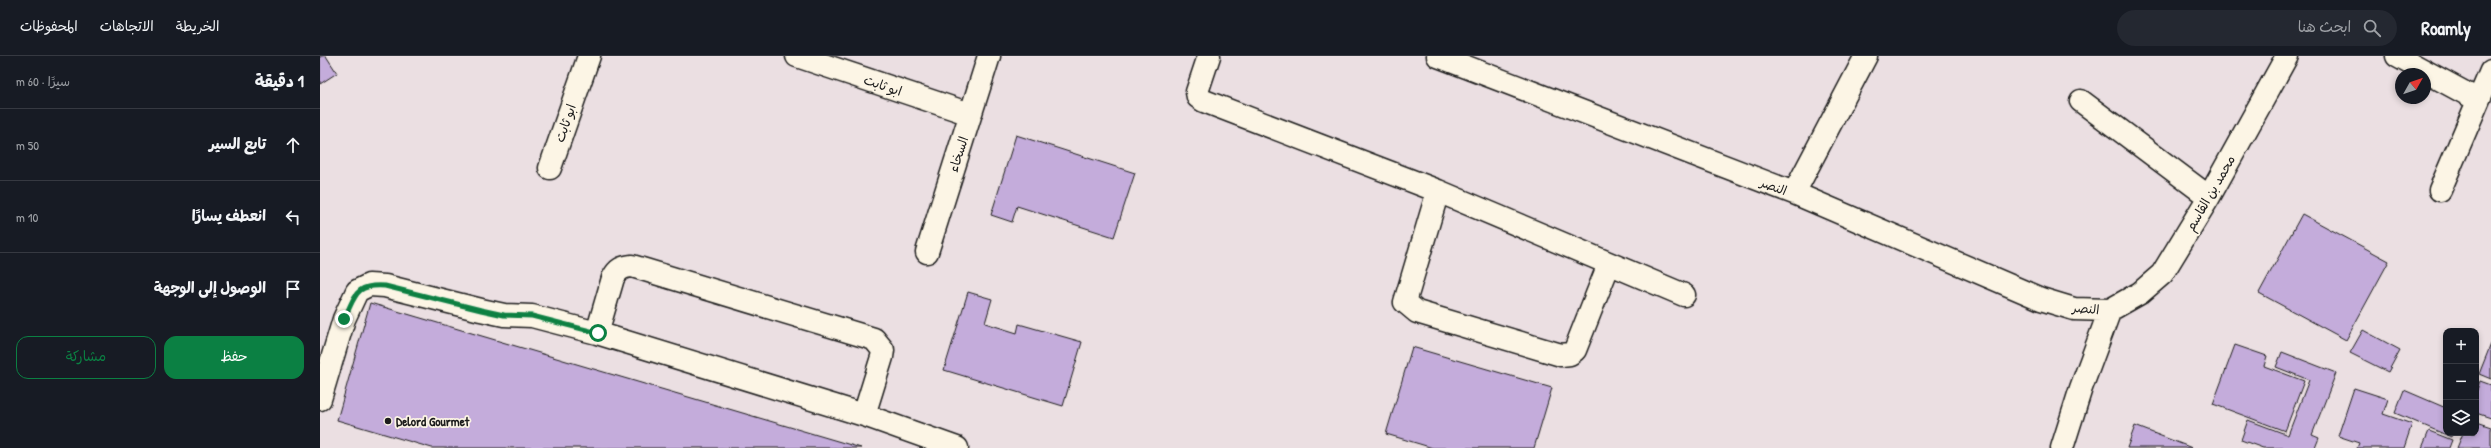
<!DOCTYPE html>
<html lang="ar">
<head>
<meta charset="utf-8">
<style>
  body { margin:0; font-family:"Patrick Hand","Playpen Sans Arabic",sans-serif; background:#242831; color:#f1f3f6; direction:rtl }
  .controls { position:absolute; right:12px; bottom:12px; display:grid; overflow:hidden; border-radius:8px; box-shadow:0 2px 6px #0003 }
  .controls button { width:36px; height:36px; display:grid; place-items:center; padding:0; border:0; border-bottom:1px solid #363941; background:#171b24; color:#f1f3f6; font:20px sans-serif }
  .compass { position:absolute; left:2075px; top:12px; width:36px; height:36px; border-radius:50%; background:#171b24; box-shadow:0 2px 6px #0003; rotate:50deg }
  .stop { position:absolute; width:12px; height:12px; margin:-9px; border:3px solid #0b8043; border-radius:50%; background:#fff }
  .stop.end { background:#0b8043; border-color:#fff; box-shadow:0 1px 4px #0008 }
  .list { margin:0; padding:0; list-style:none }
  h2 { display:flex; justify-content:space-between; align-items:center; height:52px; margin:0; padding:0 16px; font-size:17px }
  h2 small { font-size:13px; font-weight:400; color:#9ea1a6 }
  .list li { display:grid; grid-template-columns:26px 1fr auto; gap:12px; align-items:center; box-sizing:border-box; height:72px; padding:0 16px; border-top:1px solid #363941 }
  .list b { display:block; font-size:15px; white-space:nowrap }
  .list em { font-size:13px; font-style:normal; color:#9ea1a6 }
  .actions { display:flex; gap:8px; padding:12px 16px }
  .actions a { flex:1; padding:9px 0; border:1px solid #0b8043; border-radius:12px; text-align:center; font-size:14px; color:#0b8043 }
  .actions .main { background:#0b8043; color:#fff }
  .icon { flex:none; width:22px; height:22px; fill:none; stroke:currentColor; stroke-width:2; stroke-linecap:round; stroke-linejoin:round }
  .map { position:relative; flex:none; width:2171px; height:392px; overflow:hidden; direction:ltr }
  header { display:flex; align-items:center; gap:24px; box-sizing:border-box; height:56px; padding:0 20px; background:#171b24; border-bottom:1px solid #363941 }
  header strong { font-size:19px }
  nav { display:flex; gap:22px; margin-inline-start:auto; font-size:14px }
  .search { width:280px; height:36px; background:#242831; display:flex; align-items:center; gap:10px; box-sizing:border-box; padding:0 14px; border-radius:22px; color:#9ea1a6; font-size:15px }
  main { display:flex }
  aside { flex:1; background:#171b24 }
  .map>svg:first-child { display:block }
</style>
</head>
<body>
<header>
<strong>Roamly</strong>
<div class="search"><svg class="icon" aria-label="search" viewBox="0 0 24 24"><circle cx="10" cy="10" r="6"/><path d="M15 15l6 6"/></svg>ابحث هنا</div>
<nav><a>الخريطة</a><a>الاتجاهات</a><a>المحفوظات</a></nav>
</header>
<main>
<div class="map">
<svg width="2171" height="392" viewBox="0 0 2171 392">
  <rect width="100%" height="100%" fill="#ebdfe2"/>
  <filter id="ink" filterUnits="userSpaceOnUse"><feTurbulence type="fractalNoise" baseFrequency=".025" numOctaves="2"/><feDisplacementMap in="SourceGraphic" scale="8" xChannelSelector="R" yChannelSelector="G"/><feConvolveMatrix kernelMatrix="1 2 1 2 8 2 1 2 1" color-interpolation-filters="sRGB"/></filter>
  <g filter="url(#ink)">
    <!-- building -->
    <path fill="#c4acdb" stroke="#1c1c1c" d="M 0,0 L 6,0 L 17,17 L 0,28 Z
      M 696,79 L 815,117 L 794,181 L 697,150 L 692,166 L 671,159 Z
      M 1982,158 L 2069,205 L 2026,284 L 1939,237 Z
      M 648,236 L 672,243 L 665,267 L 697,277 L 699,268 L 762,286 L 743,350 L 624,314 Z
      M 50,247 L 541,392 L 112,392 L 17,364 Z
      M 2043,274 L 2080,294 L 2068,316 L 2030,297 Z
      M 2171,288 L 2171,323 L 2159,318 Z
      M 1915,289 L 1947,300 L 1944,310 L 1984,325 L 1965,375 L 1893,348 Z
      M 1092,291 L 1232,332 L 1214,392 L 1113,392 L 1066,378 Z
      M 1962,296 L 2016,317 L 1992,379 L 1999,382 L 1995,392 L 1943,392 L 1921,384 L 1928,364 L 1968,379 L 1989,324 L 1956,311 Z
      M 2160,325 L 2171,329 L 2171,362 L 2156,357 L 2156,337 Z
      M 2034,332 L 2068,343 L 2063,358 L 2092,368 L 2084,392 L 2037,392 L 2039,387 L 2018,380 Z
      M 2084,334 L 2126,352 L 2126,377 L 2132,377 L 2131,381 L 2075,357 Z
      M 2156,366 L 2171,371 L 2171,392 L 2137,392 L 2143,377 L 2156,377 Z
      M 1815,370 L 1872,392 L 1807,392 Z
      M 2109,375 L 2132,384 L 2129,392 L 2102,392 Z"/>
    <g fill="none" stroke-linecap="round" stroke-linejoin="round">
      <defs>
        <path id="minor" d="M 477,0 L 650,58
          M 889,0 L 877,36 L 878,41 L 884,45 L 1118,135 L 1364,239
          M 1118,0 L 1474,137 L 1721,243 L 1754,253 L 1790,254 L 1820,237 L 1842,218 L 1889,141 L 1967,0
          M 2077,0 L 2158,44
          M 1761,45 L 1889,141
          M 230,112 L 269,0
          M 2120,134 L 2171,15
          M 1118,135 L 1085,246 L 1097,256 L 1241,299 L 1250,298 L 1255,294 L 1289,208
          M 1474,137 L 1546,0
          M 607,196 L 669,0
          M 277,277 L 293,222 C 298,213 302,211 312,210 L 554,283 L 563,294 L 562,301 L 544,359
          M 0,343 L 24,263 L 37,235 L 49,229 L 65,230 L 161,254 L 184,259 L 212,260 L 277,277 L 544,359 L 637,392
          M 1742,392 L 1761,332 L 1790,254"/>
      </defs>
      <!-- minor casing -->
      <use href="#minor" stroke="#1c1c1c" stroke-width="25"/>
      <!-- minor -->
      <use href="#minor" stroke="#fcf5e5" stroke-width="22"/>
    </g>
  </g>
  <g fill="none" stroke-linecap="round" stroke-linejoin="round" filter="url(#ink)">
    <!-- route -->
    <path stroke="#0b8043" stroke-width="5" d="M 24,263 C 36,239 35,228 65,230 L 161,254 L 184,259 L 212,260 L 278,277"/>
  </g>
  <!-- markers -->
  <circle fill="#1c1c1c" stroke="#fcf5e5" stroke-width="1.5" cx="68" cy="365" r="4"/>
  <g text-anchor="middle" stroke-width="3.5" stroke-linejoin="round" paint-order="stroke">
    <!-- street labels -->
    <g font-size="13" fill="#1c1c1c" stroke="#fcf5e5">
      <text transform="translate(563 29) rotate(19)" y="5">ابو ثابت</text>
      <text transform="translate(245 67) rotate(-71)" y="5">ابو ثابت</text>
      <text transform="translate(638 98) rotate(-72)" y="5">السخاء</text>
      <text transform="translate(1454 130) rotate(21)" y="5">النصر</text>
      <text transform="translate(1890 137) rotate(-60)" y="5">محمد بن القاسم</text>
      <text transform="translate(1766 252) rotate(5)" y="5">النصر</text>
    </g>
    <!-- poi labels -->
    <g font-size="13" font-weight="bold" fill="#1c1c1c" stroke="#fcf5e5" text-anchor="start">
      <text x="76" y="370">Delord Gourmet</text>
    </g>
  </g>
</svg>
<div class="controls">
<button>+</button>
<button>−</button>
<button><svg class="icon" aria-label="layers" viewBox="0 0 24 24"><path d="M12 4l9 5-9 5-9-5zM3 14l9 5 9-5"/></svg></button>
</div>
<svg class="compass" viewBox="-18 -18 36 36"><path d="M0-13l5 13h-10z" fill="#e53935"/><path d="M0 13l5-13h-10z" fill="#9ea1a6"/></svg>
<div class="stop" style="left:278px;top:277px"></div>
<div class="stop end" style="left:24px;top:263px"></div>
</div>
<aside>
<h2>1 دقيقة<small>سيرًا · 60 m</small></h2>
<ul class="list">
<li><svg class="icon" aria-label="ahead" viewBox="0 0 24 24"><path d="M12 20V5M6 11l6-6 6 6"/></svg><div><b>تابع السير</b></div><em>50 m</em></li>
<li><svg class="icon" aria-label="left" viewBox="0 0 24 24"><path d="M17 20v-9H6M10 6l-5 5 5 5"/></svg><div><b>انعطف يسارًا</b></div><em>10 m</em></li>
<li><svg class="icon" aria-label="arrive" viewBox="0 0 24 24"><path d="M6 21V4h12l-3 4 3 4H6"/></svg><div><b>الوصول إلى الوجهة</b></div></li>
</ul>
<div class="actions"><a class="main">حفظ</a><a>مشاركة</a></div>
</aside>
</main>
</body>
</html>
